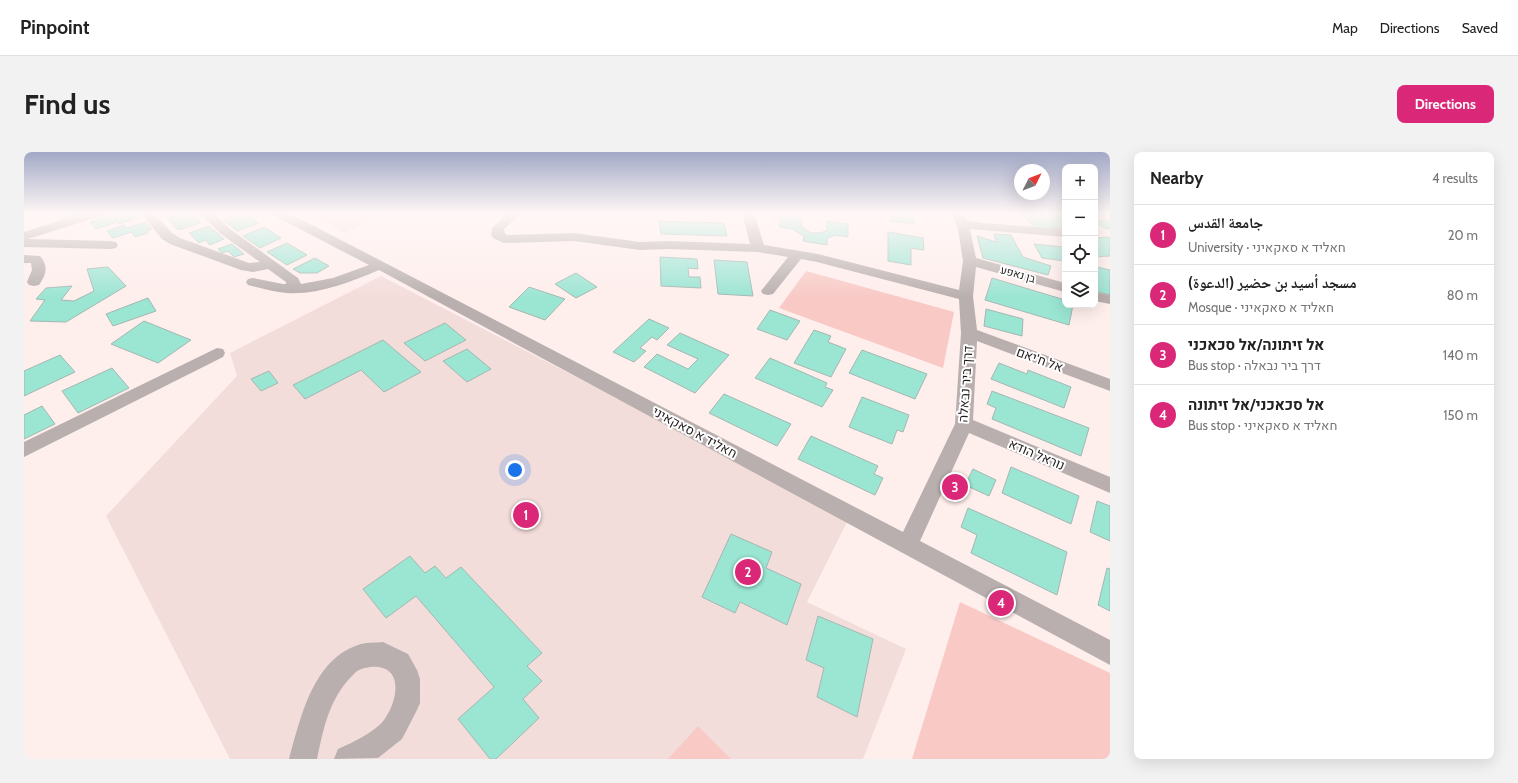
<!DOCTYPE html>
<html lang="en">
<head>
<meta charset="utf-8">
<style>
  body { margin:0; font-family:Cabin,"Noto Naskh Arabic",Heebo,sans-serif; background:#f2f2f2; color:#222 }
  .controls { position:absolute; right:12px; top:12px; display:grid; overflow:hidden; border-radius:8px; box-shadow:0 4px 16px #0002 }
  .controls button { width:36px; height:36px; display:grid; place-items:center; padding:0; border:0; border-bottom:1px solid #e0e0e0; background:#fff; color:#222; font:20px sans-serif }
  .compass { position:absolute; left:990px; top:12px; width:36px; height:36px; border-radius:50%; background:#fff; box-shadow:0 4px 16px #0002; rotate:48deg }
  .you { position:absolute; left:491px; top:318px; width:14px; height:14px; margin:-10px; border:3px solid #fff; border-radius:50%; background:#1a73e8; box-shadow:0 0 0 6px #1a73e833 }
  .badge { display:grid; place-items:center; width:26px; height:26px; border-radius:50%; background:#db2777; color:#fff; font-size:13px; font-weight:700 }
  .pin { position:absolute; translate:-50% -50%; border:2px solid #fff; box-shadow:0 1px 4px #0006 }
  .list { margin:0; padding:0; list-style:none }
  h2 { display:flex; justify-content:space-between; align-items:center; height:52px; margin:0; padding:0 16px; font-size:17px }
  h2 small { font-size:13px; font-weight:400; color:#767676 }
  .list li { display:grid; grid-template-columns:26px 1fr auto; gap:12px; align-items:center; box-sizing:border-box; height:60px; padding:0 16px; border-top:1px solid #e0e0e0 }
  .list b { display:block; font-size:15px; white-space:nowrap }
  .list p { margin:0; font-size:13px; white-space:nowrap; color:#767676 }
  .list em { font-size:13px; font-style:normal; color:#767676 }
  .icon { flex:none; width:22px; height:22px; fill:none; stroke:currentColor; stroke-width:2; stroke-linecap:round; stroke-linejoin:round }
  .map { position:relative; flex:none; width:1086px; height:607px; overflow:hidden; border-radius:8px }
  header { display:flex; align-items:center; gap:24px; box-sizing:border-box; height:56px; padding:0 20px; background:#fff; border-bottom:1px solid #e0e0e0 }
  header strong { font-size:19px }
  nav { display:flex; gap:22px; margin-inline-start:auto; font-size:14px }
  .intro { display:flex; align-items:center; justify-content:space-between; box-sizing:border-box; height:96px; padding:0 24px }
  h1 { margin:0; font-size:28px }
  .button { padding:10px 18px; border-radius:8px; background:#db2777; color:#fff; font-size:14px; font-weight:700 }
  main { display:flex; gap:24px; padding:0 24px }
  aside { flex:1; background:#fff; border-radius:8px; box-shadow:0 4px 16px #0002 }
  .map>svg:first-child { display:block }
</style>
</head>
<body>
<header>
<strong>Pinpoint</strong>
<nav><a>Map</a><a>Directions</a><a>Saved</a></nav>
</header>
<div class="intro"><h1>Find us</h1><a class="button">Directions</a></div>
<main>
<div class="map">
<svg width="1086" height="607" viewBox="0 0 1086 607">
  <rect width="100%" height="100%" fill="#feeeec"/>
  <!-- built -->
  <path fill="#f3dddb" d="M 288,61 L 361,61 L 321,81 Z
    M 357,124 L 825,366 L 783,450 L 882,497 L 839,607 L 206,607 L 82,364 L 213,224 L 206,201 Z"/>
  <!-- green -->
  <path fill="#f8c9c5" d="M 782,119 L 930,160 L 919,216 L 755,156 Z
    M 936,450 L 1086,521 L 1086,607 L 888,607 Z
    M 674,574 L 707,607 L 644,607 Z"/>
  <!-- building -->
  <path fill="#9be5d3" stroke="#a4b7b1" d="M 36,61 L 65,61 L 40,69 Z
    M 93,61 L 113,61 L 116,65 L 95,72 L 93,70 L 72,77 L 66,70 Z
    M 157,61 L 168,61 L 177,71 L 154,78 L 143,66 Z
    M 216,61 L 222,61 L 235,71 L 213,79 L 199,68 Z
    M 841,61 L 841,65 L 818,61 Z
    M 866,61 L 890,61 L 890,72 L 866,69 Z
    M 995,61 L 1026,61 L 1030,65 L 1041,64 L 1041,75 L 1014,77 Z
    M 756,63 L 777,65 L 778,75 L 787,81 L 795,81 L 803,79 L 803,69 L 824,72 L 824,85 L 812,83 L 803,86 L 803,93 L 779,89 L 780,84 L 768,77 L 756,75 Z
    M 1082,68 L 1086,70 L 1086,76 L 1082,77 L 1071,70 Z
    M 635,69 L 700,71 L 703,84 L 637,82 Z
    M 122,70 L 128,77 L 123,79 L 124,81 L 111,85 L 107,80 L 89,86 L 83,79 L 100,73 L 103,76 Z
    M 185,74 L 200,87 L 186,93 L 181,88 L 175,91 L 165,81 Z
    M 240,75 L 257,86 L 236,96 L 219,84 Z
    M 864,80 L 899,86 L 900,98 L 887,96 L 887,113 L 864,109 Z
    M 970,82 L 987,83 L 999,105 L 1027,114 L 1024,123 L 959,106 L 953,84 L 972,90 Z
    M 1084,85 L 1086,86 L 1086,104 L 1071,105 L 1071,86 Z
    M 263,91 L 283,103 L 263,113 L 243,100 Z
    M 208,92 L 220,102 L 210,105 L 204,99 L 198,101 L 194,97 Z
    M 1010,92 L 1039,95 L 1041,99 L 1041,109 L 1018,106 Z
    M 636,105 L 673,107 L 674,117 L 664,116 L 665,125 L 676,125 L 677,136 L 637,134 Z
    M 291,106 L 305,114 L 293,121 L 276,121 L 269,117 Z
    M 690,108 L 723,110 L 729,144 L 694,142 Z
    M 84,115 L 102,134 L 42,170 L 6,169 L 21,148 L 12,147 L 22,136 L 48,134 L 37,148 L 50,149 L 70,139 L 63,117 Z
    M 1073,115 L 1086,118 L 1086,143 L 1071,139 L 1071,122 Z
    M 552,121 L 573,135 L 552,146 L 531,132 Z
    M 968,126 L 1041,148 L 1041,153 L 1049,153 L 1045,173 L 961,148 Z
    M 505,135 L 541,147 L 521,168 L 485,155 Z
    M 124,146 L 132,159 L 89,174 L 82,162 Z
    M 962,157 L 999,167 L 998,184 L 960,174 Z
    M 746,158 L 776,169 L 763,188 L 733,177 Z
    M 625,167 L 645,176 L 633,188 L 628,185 L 616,196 L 622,199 L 610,210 L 589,200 Z
    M 120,169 L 167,188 L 134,211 L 87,192 Z
    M 421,171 L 442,188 L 401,209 L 380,191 Z
    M 790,178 L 807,184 L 804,190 L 822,197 L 807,225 L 770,211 Z
    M 656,181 L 705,203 L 671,241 L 620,215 L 633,202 L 664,217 L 674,207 L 643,193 Z
    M 359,188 L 397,220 L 360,240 L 337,218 L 281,247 L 269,233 Z
    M 443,197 L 467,217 L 443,230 L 419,209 Z
    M 838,198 L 903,222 L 891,247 L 825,221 Z
    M 36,203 L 51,220 L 0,244 L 0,219 Z
    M 746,206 L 803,231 L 801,235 L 809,238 L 798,255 L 731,226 Z
    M 975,211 L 1003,222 L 1004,218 L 1047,235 L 1040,256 L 967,227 Z
    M 88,216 L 105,236 L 54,261 L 38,239 Z
    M 245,219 L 254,231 L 237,239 L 227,227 Z
    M 968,239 L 1065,276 L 1057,304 L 968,267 L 972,256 L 963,252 Z
    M 700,242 L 767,272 L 753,294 L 685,261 Z
    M 838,245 L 885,263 L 879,280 L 873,278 L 868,292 L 825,275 Z
    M 18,254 L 31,272 L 0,287 L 0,263 Z
    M 787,284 L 854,314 L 850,322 L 859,326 L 851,343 L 774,307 Z
    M 987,315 L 1055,344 L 1047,372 L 978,341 Z
    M 949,317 L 972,328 L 965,344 L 941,333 Z
    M 1073,349 L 1086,354 L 1086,389 L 1066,380 Z
    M 944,356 L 1043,400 L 1033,443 L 947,401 L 953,383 L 937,375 Z
    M 707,382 L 748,400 L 742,416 L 777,432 L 763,473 L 716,450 L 711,461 L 678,445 Z
    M 386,404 L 401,421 L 411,414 L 422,426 L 437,415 L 518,501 L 503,514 L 518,529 L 499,547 L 515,566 L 472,607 L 466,607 L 434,567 L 470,535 L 392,444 L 362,466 L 339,437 Z
    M 1083,416 L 1086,417 L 1086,459 L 1074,453 Z
    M 794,464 L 849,487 L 833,565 L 793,545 L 800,516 L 782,508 Z"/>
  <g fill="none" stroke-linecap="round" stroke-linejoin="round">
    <!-- minor -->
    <path fill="#b8afae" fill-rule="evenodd" d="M 59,61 L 79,61 L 77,64 L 4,87 L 87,89 L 92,90 L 94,93 L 92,96 L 87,97 L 0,95 L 0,80 Z
      M 117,61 L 130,61 L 148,81 L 156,86 L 225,111 L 236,110 L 197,82 L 175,61 L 189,61 L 206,77 L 274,126 L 277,132 L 309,126 L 345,113 L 251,64 L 249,61 L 265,61 L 879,380 L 931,272 L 937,181 L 935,147 L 793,110 L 777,107 L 749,142 L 744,143 L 739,142 L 737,139 L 764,105 L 734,100 L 645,97 L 616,98 L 550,89 L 480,91 L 469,86 L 467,83 L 468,76 L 484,61 L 498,61 L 480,77 L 481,81 L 483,83 L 550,81 L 616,90 L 645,89 L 726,92 L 718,61 L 730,61 L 740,93 L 794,102 L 935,138 L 939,109 L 934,77 L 928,61 L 940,61 L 943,68 L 959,71 L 1041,77 L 1041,85 L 946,77 L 952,106 L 1041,131 L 1041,140 L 952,115 L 949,144 L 953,178 L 1086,227 L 1086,239 L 953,189 L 949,268 L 1086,325 L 1086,341 L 945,281 L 896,389 L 1086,488 L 1086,513 L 355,118 C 327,130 294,143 263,141 C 250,140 237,136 224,133 L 222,130 L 224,127 L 229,126 L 259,132 L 262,132 L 262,130 L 244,117 L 229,120 L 217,118 L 146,92 L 138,87 Z
      M 0,103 L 16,104 C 25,114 22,123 15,133 L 10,134 L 5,133 L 3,130 L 8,118 L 7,111 L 0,111 Z
      M 1071,140 L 1086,143 L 1086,152 L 1071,149 Z
      M 193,196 L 199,197 L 201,201 L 199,205 L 0,305 L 0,290 Z
      M 359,490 L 384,502 L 393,518 L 396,527 L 396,551 L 392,560 L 378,587 L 354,606 L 310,607 L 314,597 C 328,591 351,580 360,568 C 374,549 381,512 346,515 C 341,516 334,517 330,522 C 305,546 300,575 293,607 L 265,607 C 277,565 289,506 337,492 C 344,490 352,491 359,490 Z"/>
  </g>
  <!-- sky -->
  <linearGradient id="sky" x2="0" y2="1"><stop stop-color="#a2a9c6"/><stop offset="0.42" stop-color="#fff7f6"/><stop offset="1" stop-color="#fff7f6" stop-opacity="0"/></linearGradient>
  <rect width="1086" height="146" fill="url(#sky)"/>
  <g text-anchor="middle" stroke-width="4" stroke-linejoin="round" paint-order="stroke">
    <!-- far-street labels -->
    <g font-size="11" fill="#231c1c" stroke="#fff">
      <text transform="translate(994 122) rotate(16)" y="4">בן נאפע</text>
    </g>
    <!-- street labels -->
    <g font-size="13" fill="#231c1c" stroke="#fff">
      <text transform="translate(1016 207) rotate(20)" y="5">אל ח'יאם</text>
      <text transform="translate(941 232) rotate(-86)" y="5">דרך ביר נבאלה</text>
      <text transform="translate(671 280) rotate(28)" y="5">חאליד א סאקאיני</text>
      <text transform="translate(1013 302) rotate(23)" y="5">נוראל הודא</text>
    </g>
  </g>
</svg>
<div class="controls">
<button>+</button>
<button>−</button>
<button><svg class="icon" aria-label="locate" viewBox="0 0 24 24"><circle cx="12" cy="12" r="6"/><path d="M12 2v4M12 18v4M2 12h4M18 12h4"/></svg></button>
<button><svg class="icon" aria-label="layers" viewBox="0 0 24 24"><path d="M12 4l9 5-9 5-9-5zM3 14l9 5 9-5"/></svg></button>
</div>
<svg class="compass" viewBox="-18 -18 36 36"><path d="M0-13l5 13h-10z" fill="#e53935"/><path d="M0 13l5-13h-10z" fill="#767676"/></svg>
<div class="you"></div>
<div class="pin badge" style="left:502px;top:363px">1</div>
<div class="pin badge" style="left:724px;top:420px">2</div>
<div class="pin badge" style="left:931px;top:335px">3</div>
<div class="pin badge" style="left:977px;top:451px">4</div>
</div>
<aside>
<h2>Nearby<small>4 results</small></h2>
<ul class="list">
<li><span class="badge">1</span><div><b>جامعة القدس</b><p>University · חאליד א סאקאיני</p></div><em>20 m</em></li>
<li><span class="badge">2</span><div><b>مسجد أسيد بن حضير (الدعوة)</b><p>Mosque · חאליד א סאקאיני</p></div><em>80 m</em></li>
<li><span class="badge">3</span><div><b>אל זיתונה/אל סכאכני</b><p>Bus stop · דרך ביר נבאלה</p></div><em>140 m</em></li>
<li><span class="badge">4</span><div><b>אל סכאכני/אל זיתונה</b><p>Bus stop · חאליד א סאקאיני</p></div><em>150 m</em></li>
</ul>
</aside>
</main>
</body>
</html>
